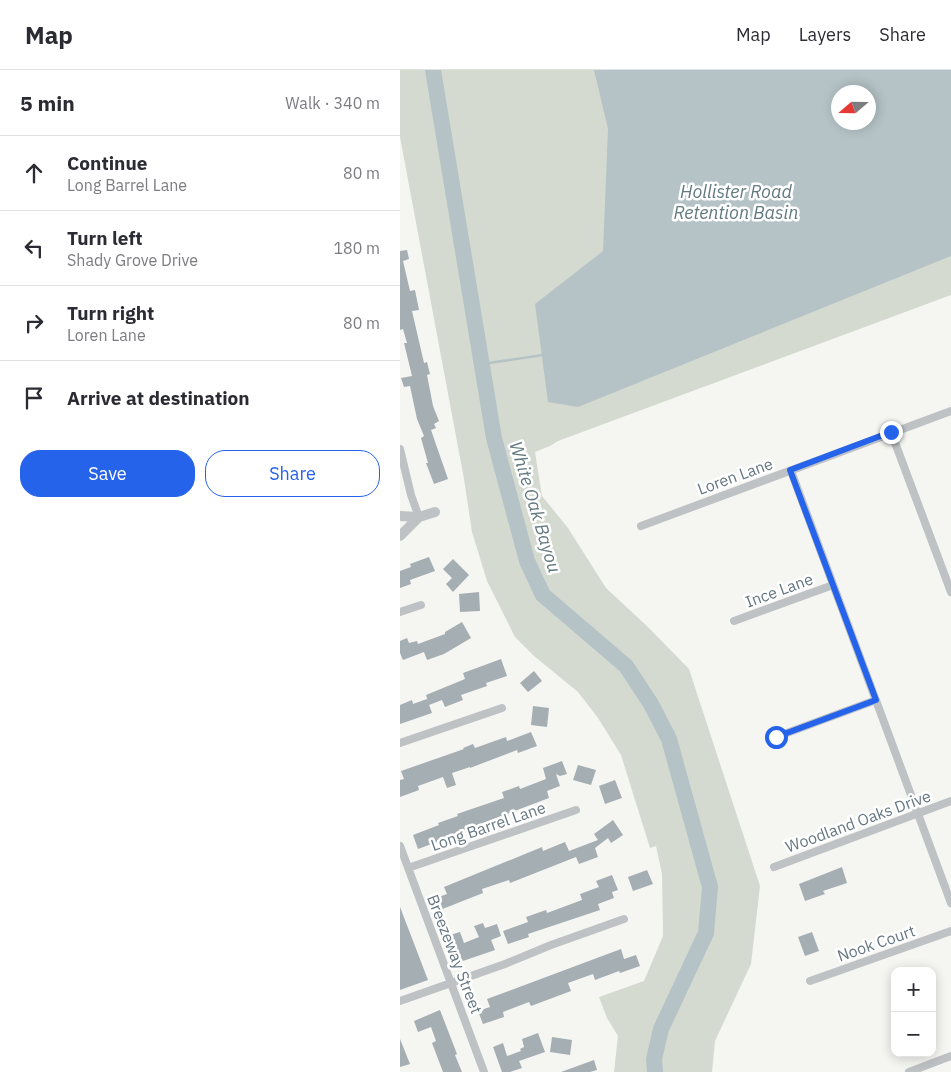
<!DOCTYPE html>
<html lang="en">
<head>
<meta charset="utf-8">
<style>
  body { margin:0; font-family:"IBM Plex Sans",sans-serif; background:#f7f7f7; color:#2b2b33 }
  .controls { position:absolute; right:15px; bottom:15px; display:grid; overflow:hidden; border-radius:10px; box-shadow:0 2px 12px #0003 }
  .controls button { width:45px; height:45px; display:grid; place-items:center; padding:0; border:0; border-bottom:1px solid #e1e1e2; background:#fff; color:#2b2b33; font:25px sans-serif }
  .compass { position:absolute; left:431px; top:15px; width:45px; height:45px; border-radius:50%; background:#fff; box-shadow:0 2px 12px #0003; rotate:250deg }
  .stop { position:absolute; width:15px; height:15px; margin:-11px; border:4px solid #2563eb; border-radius:50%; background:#fff }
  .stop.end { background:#2563eb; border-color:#fff; box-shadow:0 1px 5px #0008 }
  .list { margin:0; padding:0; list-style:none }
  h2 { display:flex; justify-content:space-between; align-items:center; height:65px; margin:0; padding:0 20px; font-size:21px }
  h2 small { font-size:16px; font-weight:400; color:#7c7c81 }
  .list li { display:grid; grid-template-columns:32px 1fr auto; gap:15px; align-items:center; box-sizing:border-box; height:75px; padding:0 20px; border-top:1px solid #e1e1e2 }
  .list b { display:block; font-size:19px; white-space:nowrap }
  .list p { margin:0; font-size:16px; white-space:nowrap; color:#7c7c81 }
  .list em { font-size:16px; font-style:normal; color:#7c7c81 }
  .actions { display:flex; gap:10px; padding:15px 20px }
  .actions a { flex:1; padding:11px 0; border:1px solid #2563eb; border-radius:20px; text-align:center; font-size:18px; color:#2563eb }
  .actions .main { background:#2563eb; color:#fff }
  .icon { flex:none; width:28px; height:28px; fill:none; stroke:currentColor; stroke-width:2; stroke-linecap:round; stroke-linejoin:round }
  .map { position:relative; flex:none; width:551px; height:1002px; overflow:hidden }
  header { display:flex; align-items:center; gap:30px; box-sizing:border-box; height:70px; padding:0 25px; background:#fff; border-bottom:1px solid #e1e1e2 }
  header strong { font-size:24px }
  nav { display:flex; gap:28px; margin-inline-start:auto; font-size:18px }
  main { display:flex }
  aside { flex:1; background:#fff }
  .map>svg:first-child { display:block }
</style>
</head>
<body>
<header>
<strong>Map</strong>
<nav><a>Map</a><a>Layers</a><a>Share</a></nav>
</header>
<main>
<aside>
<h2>5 min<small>Walk · 340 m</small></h2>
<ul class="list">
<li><svg class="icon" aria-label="ahead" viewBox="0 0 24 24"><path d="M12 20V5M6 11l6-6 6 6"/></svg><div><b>Continue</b><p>Long Barrel Lane</p></div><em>80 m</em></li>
<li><svg class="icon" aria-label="left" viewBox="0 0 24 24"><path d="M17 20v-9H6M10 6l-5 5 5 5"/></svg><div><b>Turn left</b><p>Shady Grove Drive</p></div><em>180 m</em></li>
<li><svg class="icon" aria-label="right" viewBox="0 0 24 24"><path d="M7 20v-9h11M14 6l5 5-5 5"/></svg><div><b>Turn right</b><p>Loren Lane</p></div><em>80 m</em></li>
<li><svg class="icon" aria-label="arrive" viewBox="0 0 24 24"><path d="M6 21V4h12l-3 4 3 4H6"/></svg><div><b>Arrive at destination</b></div></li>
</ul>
<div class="actions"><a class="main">Save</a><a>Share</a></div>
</aside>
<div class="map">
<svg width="551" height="1002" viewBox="0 0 551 1002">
  <rect width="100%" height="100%" fill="#f5f5f2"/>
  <!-- green -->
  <path fill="#d5dad1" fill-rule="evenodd" d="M 0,0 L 551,0 L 551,225 L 158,371 L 150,376 L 135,382 L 142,426 L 168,458 L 206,518 L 248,557 L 289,599 L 360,816 L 351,894 L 315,971 L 312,1002 L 214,1002 L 218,966 L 207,948 L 199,927 L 244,911 L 263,866 L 262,804 L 256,776 L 250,778 L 221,685 L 198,648 L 178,622 L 134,586 L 115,567 L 87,511 L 72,462 L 64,409 L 0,67 ZM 438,22 L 468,22 L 468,52 L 438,52 Z"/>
  <!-- water -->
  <path fill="#b5c3c6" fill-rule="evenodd" d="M 194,0 L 551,0 L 551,186 L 178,337 L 148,332 L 135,234 L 203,181 L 208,59 ZM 468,22 L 468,52 L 438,52 L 438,22 Z"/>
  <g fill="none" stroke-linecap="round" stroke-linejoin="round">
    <!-- stream -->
    <path stroke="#b5c3c6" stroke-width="2.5" d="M 82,294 L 143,285"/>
    <!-- river -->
    <path stroke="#b5c3c6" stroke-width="16" d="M 33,0 L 94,368 L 127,491 L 143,525 L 226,596 L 251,634 L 269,669 L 310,817 L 306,863 L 261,959 L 254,989 L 255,1002"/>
  </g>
  <!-- building -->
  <path fill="#a5aeb3" d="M 7,180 L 9,189 L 3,191 L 10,221 L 15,220 L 19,240 L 12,241 L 24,293 L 27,292 L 30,304 L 27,305 L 33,336 L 39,351 L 34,354 L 36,358 L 31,360 L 48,409 L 34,414 L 26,393 L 28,393 L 21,368 L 24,366 L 17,349 L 10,316 L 4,317 L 1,308 L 12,306 L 4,273 L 7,273 L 3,259 L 0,260 L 0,181 Z
    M 29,487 L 35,501 L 10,510 L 11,514 L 0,518 L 0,501 L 11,497 L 10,494 Z
    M 53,489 L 69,505 L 53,522 L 46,514 L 52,508 L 43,499 Z
    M 79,522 L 80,541 L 60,542 L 59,524 Z
    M 62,552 L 71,568 L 44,584 L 27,590 L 24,582 L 3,590 L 0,583 L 0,571 L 7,568 L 9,573 L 17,571 L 18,574 L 45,564 L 45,562 Z
    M 101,589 L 107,606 L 86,613 L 87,616 L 61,625 L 63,630 L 45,637 L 42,630 L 29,635 L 26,625 L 65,609 L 63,603 Z
    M 134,601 L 142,611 L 128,622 L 120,613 Z
    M 27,629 L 32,643 L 0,654 L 0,635 L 12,630 L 13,634 Z
    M 133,636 L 149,638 L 147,657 L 131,655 Z
    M 131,662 L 137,676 L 118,683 L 117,680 L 70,698 L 70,697 L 52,703 L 56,715 L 47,718 L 43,707 L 18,716 L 19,720 L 0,727 L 0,710 L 4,709 L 1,701 L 64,679 L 63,678 L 73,674 L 75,678 L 106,667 L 107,671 Z
    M 162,691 L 167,704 L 160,706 L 156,704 L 160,716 L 147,721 L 149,728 L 37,770 L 37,772 L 18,779 L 13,765 L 39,755 L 38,753 L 58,746 L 57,744 L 104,728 L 102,722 L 119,716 L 120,719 L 146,709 L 143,698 Z
    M 178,695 L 196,700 L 191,715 L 173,710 Z
    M 215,710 L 222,728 L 205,734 L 199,716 Z
    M 213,750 L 223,765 L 211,773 L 208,768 L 195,778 L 198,787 L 179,794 L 176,787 L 110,813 L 109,810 L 82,819 L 83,823 L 40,840 L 36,828 L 47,824 L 44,817 L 142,777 L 143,781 L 165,772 L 169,781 L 198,770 L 194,764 Z
    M 442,797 L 447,813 L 423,821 L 425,824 L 405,831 L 399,814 Z
    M 247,800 L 253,814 L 233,821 L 228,807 Z
    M 212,805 L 218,820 L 212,822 L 214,828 L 198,834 L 200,840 L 128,864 L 129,867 L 108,874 L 103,861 L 128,852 L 126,847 L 146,840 L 147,843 L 182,830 L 180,824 L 199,817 L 196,811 Z
    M 0,837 L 28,910 L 0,920 Z
    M 83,853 L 85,858 L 97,854 L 101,866 L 91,870 L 95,880 L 60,892 L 50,865 L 60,862 L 64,873 L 79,867 L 74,856 Z
    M 412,862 L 419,881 L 405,886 L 398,867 Z
    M 221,879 L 224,889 L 236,885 L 240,896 L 220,903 L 219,901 L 195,910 L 193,904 L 168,913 L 171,921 L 131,936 L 129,932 L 103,942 L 104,947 L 83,954 L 78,941 L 90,937 L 87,929 Z
    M 40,940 L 57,984 L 55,985 L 62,1002 L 43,1002 L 32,973 L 36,971 L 31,957 L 18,962 L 14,951 Z
    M 138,963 L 145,982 L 119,991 L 122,998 L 110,1002 L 102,1002 L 93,977 L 103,973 L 107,986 L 121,981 L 120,979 L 124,977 L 122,969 Z
    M 152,967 L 172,970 L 170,985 L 150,982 Z
    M 0,969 L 10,994 L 0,997 Z
    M 194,990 L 197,1000 L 190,1002 L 161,1002 Z"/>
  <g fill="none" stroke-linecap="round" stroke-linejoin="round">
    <!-- minor -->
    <path stroke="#bec2c5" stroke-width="8" d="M 491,362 L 551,522
      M 0,379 L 11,425 L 19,447
      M 391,401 L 551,833
      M 241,456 L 551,341
      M 0,542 L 21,535
      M 334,551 L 433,515
      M 376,667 L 476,630
      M 0,673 L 102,638
      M 0,776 L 84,1002
      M 374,797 L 551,731
      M 8,798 L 176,740
      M 410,911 L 551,861
      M 0,931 L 105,894 L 151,875 L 224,849
      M 509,1002 L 551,986"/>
    <!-- tertiary -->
    <path stroke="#bec2c5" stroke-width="10" d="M 0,446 L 19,447
      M 0,466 L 19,447 L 35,442"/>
  </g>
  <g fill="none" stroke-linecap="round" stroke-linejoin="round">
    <!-- route -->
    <path stroke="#2563eb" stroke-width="6" d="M 376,667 L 476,630 L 390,400 L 491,362"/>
  </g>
  <g text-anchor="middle" stroke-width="5" stroke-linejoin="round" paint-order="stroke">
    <!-- street labels -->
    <g font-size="16" fill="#657782" stroke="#fff">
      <text transform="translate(335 406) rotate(-20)" y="6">Loren Lane</text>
      <text transform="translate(379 520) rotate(-20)" y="6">Ince Lane</text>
      <text transform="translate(458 751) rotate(-20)" y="6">Woodland Oaks Drive</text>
      <text transform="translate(88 756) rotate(-19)" y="6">Long Barrel Lane</text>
      <text transform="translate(476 873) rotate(-19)" y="6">Nook Court</text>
      <text transform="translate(55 884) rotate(69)" y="6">Breezeway Street</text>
    </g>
    <!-- water labels -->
    <g font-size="18" font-style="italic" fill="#61797f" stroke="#fff">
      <text x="336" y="128">Hollister Road<tspan x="336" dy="21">Retention Basin</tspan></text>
      <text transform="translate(135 437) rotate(73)" y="6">White Oak Bayou</text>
    </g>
  </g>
</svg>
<div class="controls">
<button>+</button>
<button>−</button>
</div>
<svg class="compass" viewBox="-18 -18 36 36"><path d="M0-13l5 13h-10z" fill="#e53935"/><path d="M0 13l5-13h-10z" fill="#7c7c81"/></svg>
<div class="stop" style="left:376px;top:667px"></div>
<div class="stop end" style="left:491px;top:362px"></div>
</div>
</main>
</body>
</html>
